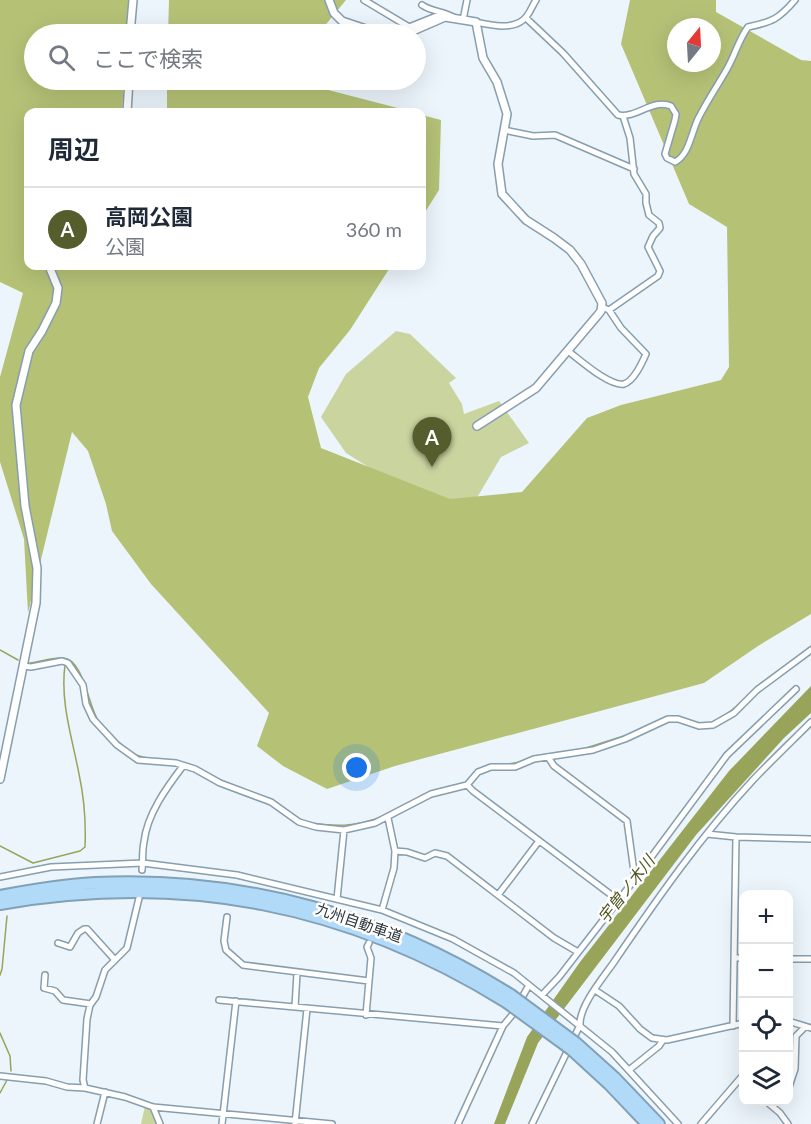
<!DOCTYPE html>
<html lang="ja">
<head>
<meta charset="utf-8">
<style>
  body { margin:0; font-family:Lato,"Noto Sans JP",sans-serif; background:#f6f6f7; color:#1f2937 }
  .controls { position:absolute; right:18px; bottom:18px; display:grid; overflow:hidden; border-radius:12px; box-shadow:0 6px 24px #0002 }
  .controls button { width:54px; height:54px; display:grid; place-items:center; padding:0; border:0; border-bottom:2px solid #e0e1e3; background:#fff; color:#1f2937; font:30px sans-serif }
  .compass { position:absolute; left:667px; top:18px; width:54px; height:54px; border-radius:50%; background:#fff; box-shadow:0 6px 24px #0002; rotate:18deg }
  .you { position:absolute; left:357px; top:768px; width:21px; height:21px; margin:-15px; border:4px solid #fff; border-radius:50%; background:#1a73e8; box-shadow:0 0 0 9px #1a73e833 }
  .badge { display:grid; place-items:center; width:39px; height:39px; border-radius:50%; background:#555d2c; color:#fff; font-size:20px; font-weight:700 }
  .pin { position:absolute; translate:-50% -50px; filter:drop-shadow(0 2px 3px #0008) }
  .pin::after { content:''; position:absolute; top:32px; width:21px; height:18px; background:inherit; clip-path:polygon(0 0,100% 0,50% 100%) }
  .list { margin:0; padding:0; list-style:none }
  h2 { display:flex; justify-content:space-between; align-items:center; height:78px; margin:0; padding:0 24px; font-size:26px }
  h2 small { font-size:20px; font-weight:400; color:#747a83 }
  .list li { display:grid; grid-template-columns:39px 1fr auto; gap:18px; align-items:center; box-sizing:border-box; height:84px; padding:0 24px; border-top:2px solid #e0e1e3 }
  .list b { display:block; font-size:22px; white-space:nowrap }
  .list p { margin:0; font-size:20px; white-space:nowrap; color:#747a83 }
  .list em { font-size:20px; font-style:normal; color:#747a83 }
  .icon { flex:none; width:33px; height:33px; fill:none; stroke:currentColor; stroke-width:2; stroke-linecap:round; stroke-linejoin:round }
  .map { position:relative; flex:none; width:811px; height:1124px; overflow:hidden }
  .search { position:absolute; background:#fff; box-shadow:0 6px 24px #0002; left:24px; top:24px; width:402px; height:66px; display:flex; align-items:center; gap:15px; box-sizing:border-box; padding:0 21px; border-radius:33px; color:#747a83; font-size:22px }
  .panel { position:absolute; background:#fff; box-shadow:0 6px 24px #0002; left:24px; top:108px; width:402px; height:162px; border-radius:12px }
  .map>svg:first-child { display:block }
</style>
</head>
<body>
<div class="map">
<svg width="811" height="1124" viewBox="0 0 811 1124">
  <rect width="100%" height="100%" fill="#ecf5fc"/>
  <!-- green -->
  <path fill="#cad49f" d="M 396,331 L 410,334 L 456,378 L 449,383 L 462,404 L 464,414 L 499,401 L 529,443 L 501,457 L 468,513 L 470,536 L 509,536 L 551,527 L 573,547 L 565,594 L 516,612 L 490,611 L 472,601 L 455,615 L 415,603 L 423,567 L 399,550 L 408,509 L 386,478 L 346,453 L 321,417 L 346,374 Z
    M 145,1106 L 152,1110 L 156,1124 L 141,1124 Z"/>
  <!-- forest -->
  <path fill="#b5c276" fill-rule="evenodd" d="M 0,0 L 130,0 L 127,34 L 34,34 L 34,80 L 124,80 L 122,112 L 28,112 L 28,266 L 391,266 L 350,330 L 319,368 L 308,397 L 321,448 L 450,499 L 522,492 L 587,418 L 621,405 L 721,380 L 729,367 L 727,227 L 689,204 L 621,44 L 630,0 L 716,0 L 716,12 L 801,60 L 811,61 L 811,614 L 758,646 L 704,683 L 395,766 L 327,789 L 283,766 L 257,746 L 269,713 L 151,584 L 112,531 L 106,504 L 88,451 L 72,432 L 28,613 L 24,539 L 0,462 L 0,377 L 23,293 L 0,282 ZM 676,27 L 712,27 L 712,63 L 676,63 Z
    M 169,0 L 346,0 L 318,34 L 168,34 Z
    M 167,80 L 306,80 L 313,86 L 413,112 L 167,112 Z
    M 422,115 L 441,120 L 439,190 L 422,217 Z"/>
  <!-- water -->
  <path fill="#98a459" d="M 811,686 L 811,713 L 784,738 L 696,835 L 538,1043 L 505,1124 L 494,1124 L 527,1037 L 580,962 L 729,771 Z"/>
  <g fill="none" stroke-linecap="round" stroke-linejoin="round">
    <!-- stream -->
    <path stroke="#98a459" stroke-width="1.5" d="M 0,650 L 18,660
      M 793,660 L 811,646
      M 30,663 C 40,662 52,657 63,658 C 84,659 88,707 99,722
      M 728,713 L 743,701
      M 651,724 L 660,720
      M 115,739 L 132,753
      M 583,749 L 627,735
      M 136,755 L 146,758
      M 530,758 L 561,752
      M 502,765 L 521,762
      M 218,779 L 233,785
      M 307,822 C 333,827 356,827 381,817
      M 0,846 L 33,863 L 80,851 L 85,847 C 86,823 84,797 79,774 C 72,737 60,702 65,665
      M 0,975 L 2,969 L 7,916
      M 0,1033 L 10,1056 L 11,1071
      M 0,1093 L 7,1080"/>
    <defs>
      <path id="minor" d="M 364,0 L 409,27 L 439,15 L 444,17
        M 422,5 C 432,12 444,11 455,18
        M 526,18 L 563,53 L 618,115 C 636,119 653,98 671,106 L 676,114 L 675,120 L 665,154 L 667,158 L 675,162 C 690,154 691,132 699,117 C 707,101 718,85 727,69 C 735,55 739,39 748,27 C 772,22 779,19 795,0
        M 463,20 L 467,0
        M 476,22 C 490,25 511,30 523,20 C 529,16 532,6 536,0
        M 504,130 L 533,136 L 555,135 L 634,169
        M 602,307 L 609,310 L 658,276 L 660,271 L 648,247 L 653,236 L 660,228 L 659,223 L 649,215 L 646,203 L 646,194 L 634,174 L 630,138 L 623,116
        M 568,351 C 580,360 610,387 624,384 C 634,381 642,363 646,354 L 621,328 L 609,310
        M 23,666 L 31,667 L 62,661 L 68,663 L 83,685 L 86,704 L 93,719 L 117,745 L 138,760 L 176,763 L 195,769 L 220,783 L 271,802 L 299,822 L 316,827 L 344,830 L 375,823 L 431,794 L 467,785 L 478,772 L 491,767 L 515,767 L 534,759 L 593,750 L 625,739 L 668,719 L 678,719 L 699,726 L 713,725 L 734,713 L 757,690 L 811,650
        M 467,785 L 473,791 L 618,900
        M 388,818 L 395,851 L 407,852 L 425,858 L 435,853 L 447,856 L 554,938 L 578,952
        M 707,834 L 736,837 L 811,839
        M 142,870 C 143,861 142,851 144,842 C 147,814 167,787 183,766
        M 0,877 L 51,867 L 143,863 L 237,875 L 382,910 L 453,939 L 514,973 L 612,1052 L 678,1124
        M 635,879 L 727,755 L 796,689
        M 498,895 L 539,841
        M 337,899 L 344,830
        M 382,910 L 394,868 L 395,851
        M 227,917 L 224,941 L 226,950 L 243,965 L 369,981
        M 58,943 L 70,947 L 78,933 L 84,929 L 87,929 L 115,960
        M 734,958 L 744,958
        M 788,959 L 811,959
        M 45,975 L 44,988 L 55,991 L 63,1000 L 91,1004
        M 595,990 L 619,1006 L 640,1029 L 652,1038 L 667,1040 L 744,1023
        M 542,995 L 559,977 L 635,879 L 627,821 L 554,766 L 548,757
        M 219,1000 L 503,1026
        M 295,1007 L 297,973
        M 366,1015 L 371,958 L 367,947 L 369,943
        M 788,1021 L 811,1028
        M 733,1026 L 736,837
        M 629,1070 L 659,1046 L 663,1040
        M 0,1076 L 46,1081 L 67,1087 L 85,1088 L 125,1097 L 153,1107 L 332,1124
        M 85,1088 L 83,1080 L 87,1019 L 90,1005 L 96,997 L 105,970 L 127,948 L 139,898
        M 788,1090 L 795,1069 L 796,1036 L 805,1027
        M 767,1102 L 780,1113 L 788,1124
        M 153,1107 L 160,1124
        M 97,1124 L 105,1092
        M 222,1124 L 236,1001
        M 295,1124 L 307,1009
        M 458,1124 L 503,1026 L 513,1014 L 529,985
        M 532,1124 L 580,1025 C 579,1006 603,978 614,962 C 657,899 701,836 753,780 C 772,760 792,741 811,722
        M 701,1124 L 744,1074"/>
      <path id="tertiary" d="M 329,0 L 334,13 L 342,21 L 381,34
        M 130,34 L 133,0
        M 406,34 L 445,17 L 476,22 L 483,58 L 497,82 L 507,114 L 498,164 L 502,194 L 526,220 L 554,238 L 570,250 L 581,264 L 602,303 L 601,311 L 597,316 L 536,388 L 477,426
        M 127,112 L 129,80
        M 0,779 L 36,603 L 37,568 L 25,506 L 16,405 L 29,351 L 42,331 L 56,303 L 58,288 L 49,266"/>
      <path id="motorway" d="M 0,896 C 31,890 63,885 95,883 C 243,876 386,916 511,995
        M 0,904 C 184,872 348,904 506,1002
        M 576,1043 L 615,1078 L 659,1124
        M 572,1050 L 609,1084 L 647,1124"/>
    </defs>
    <!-- minor casing -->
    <use href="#minor" stroke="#879eae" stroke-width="8"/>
    <!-- tertiary casing -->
    <use href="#tertiary" stroke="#879eae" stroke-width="10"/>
    <!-- motorway casing -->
    <use href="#motorway" stroke="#82a0b6" stroke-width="14"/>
    <!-- minor -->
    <use href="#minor" stroke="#fff" stroke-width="5"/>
    <!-- tertiary -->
    <use href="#tertiary" stroke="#fff" stroke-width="7"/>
    <!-- motorway -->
    <use href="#motorway" stroke="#b1daf8" stroke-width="10"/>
    <defs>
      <path id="motorway-bridge" d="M 511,995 L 576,1043
        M 506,1002 L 572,1050"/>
    </defs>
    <!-- motorway-bridge casing -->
    <use href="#motorway-bridge" stroke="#82a0b6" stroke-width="14" stroke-linecap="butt"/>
    <!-- motorway-bridge -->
    <use href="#motorway-bridge" stroke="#b1daf8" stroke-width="10"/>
  </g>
  <g text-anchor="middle" stroke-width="5" stroke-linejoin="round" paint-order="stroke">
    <!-- street labels -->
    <g font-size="15" fill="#2a333a" stroke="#fff">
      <text transform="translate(359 923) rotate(19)" y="5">九州自動車道</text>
    </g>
    <!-- water labels -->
    <g font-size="16" font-style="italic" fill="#4e561f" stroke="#fff">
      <text transform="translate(626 889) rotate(-52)" y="6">宇曽ノ木川</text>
    </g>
  </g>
</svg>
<div class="controls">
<button>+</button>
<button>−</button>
<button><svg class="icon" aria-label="locate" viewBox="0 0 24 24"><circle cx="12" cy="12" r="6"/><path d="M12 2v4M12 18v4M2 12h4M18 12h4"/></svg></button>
<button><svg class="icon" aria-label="layers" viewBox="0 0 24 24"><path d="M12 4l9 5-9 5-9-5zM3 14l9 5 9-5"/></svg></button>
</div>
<svg class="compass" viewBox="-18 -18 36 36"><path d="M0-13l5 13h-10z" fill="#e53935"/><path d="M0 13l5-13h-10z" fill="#747a83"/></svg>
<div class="you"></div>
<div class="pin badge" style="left:432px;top:467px">A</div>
<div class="search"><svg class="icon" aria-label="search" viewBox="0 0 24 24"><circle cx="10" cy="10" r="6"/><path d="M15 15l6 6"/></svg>ここで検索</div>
<section class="panel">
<h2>周辺<small></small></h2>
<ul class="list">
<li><span class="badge">A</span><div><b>高岡公園</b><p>公園</p></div><em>360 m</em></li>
</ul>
</section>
</div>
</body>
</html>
